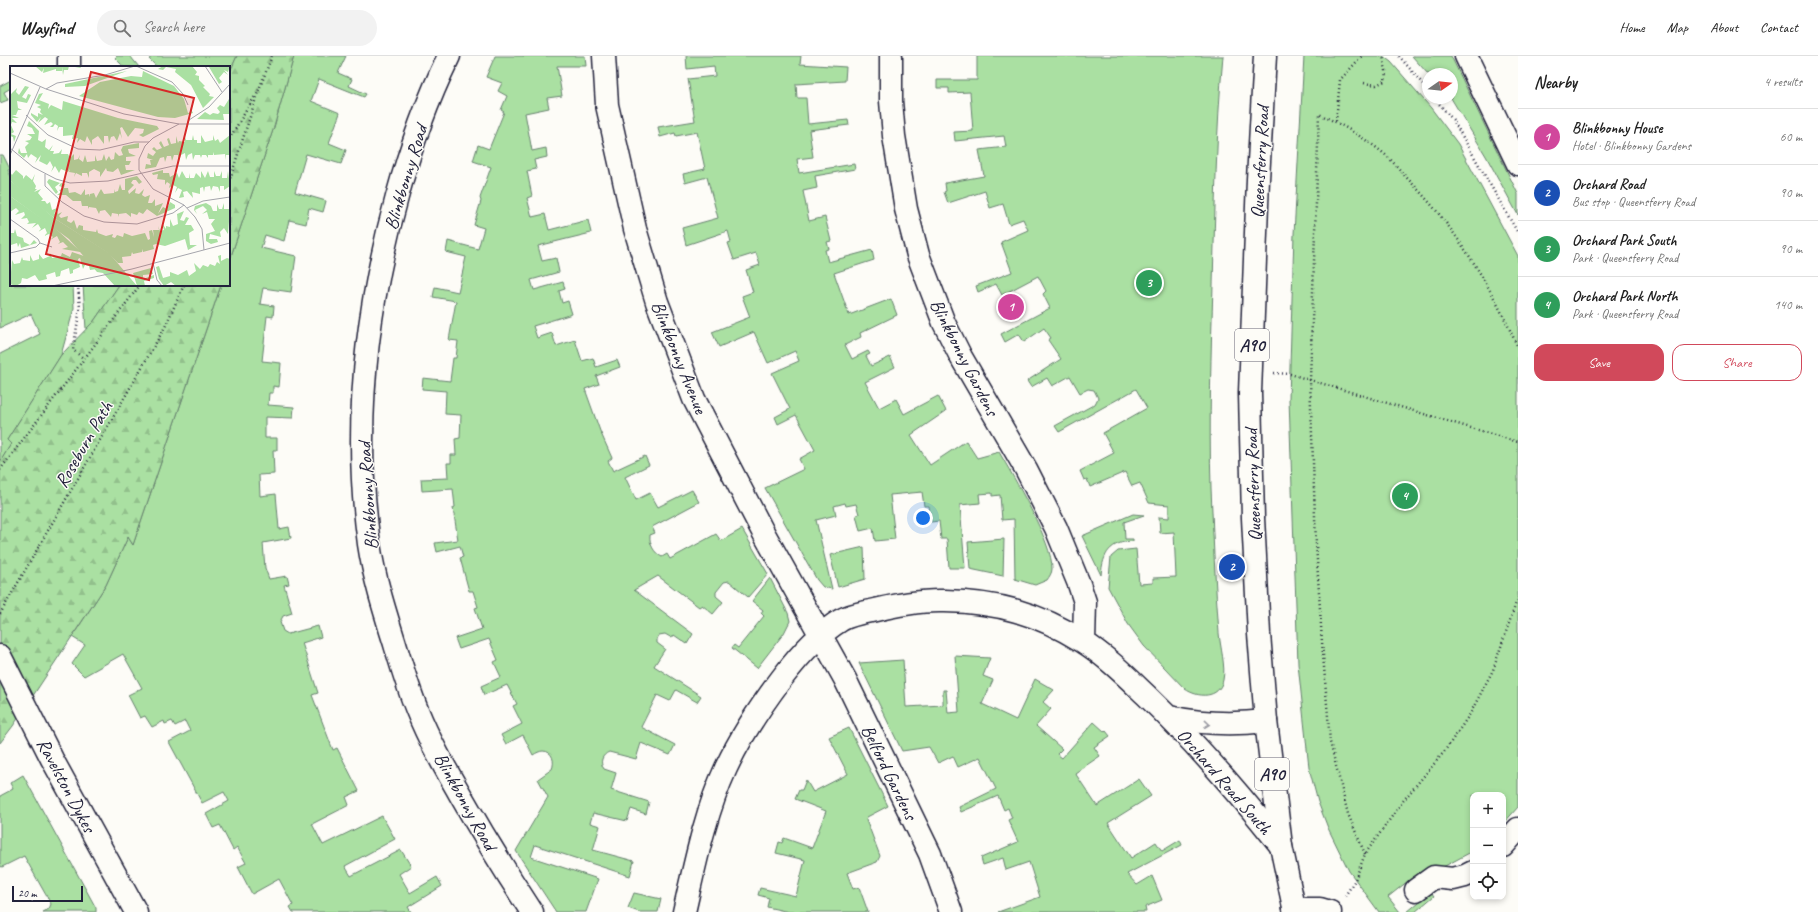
<!DOCTYPE html>
<html lang="en">
<head>
<meta charset="utf-8">
<style>
  body { margin:0; font-family:Caveat,sans-serif; background:#f2f2f2; color:#222 }
  .controls { position:absolute; right:12px; bottom:12px; display:grid; overflow:hidden; border-radius:8px; box-shadow:0 2px 6px #0003 }
  .controls button { width:36px; height:36px; display:grid; place-items:center; padding:0; border:0; border-bottom:1px solid #e0e0e0; background:#fff; color:#222; font:20px sans-serif }
  .compass { position:absolute; left:1422px; top:12px; width:36px; height:36px; border-radius:50%; background:#fff; box-shadow:0 2px 6px #0003; rotate:76deg }
  .scale { position:absolute; left:12px; bottom:10px; width:71px; box-sizing:border-box; padding-left:4px; border:2px solid #22223b; border-top:0; font-size:11px; line-height:14px; white-space:nowrap; color:#22223b; -webkit-text-stroke:3px #fdfcf7; paint-order:stroke }
  .you { position:absolute; left:923px; top:462px; width:14px; height:14px; margin:-10px; border:3px solid #fff; border-radius:50%; background:#1a73e8; box-shadow:0 0 0 6px #1a73e833 }
  .badge { display:grid; place-items:center; width:26px; height:26px; border-radius:50%; background:#d1495b; color:#fff; font-size:13px; font-weight:700 }
  .pin { position:absolute; translate:-50% -50%; border:2px solid #fff; box-shadow:0 1px 4px #0006 }
  .list { margin:0; padding:0; list-style:none }
  h2 { display:flex; justify-content:space-between; align-items:center; height:52px; margin:0; padding:0 16px; font-size:17px }
  h2 small { font-size:13px; font-weight:400; color:#767676 }
  .list li { display:grid; grid-template-columns:26px 1fr auto; gap:12px; align-items:center; box-sizing:border-box; height:56px; padding:0 16px; border-top:1px solid #e0e0e0 }
  .list b { display:block; font-size:15px; white-space:nowrap }
  .list p { margin:0; font-size:13px; white-space:nowrap; color:#767676 }
  .list em { font-size:13px; font-style:normal; color:#767676 }
  .actions { display:flex; gap:8px; padding:12px 16px }
  .actions a { flex:1; padding:9px 0; border:1px solid #d1495b; border-radius:12px; text-align:center; font-size:14px; color:#d1495b }
  .actions .main { background:#d1495b; color:#fff }
  .icon { flex:none; width:22px; height:22px; fill:none; stroke:currentColor; stroke-width:2; stroke-linecap:round; stroke-linejoin:round }
  .map { position:relative; flex:none; width:1518px; height:856px; overflow:hidden }
  header { display:flex; align-items:center; gap:24px; box-sizing:border-box; height:56px; padding:0 20px; background:#fff; border-bottom:1px solid #e0e0e0 }
  header strong { font-size:19px }
  nav { display:flex; gap:22px; margin-inline-start:auto; font-size:14px }
  .search { width:280px; height:36px; background:#f2f2f2; display:flex; align-items:center; gap:10px; box-sizing:border-box; padding:0 14px; border-radius:22px; color:#767676; font-size:15px }
  main { display:flex }
  aside { flex:1; background:#fff }
  .map>svg:first-child { display:block }
</style>
</head>
<body>
<header>
<strong>Wayfind</strong>
<div class="search"><svg class="icon" aria-label="search" viewBox="0 0 24 24"><circle cx="10" cy="10" r="6"/><path d="M15 15l6 6"/></svg>Search here</div>
<nav><a>Home</a><a>Map</a><a>About</a><a>Contact</a></nav>
</header>
<main>
<div class="map">
<svg width="1518" height="856" viewBox="0 0 1518 856">
  <defs>
    <pattern id="forest-firs" width="22" height="20" patternUnits="userSpaceOnUse"><rect width="22" height="20" fill="#aae0a2"/><path d="M5 1l3.5 6h-7zM16 11l3.5 6h-7z" fill="#92c08c"/></pattern>
  </defs>
  <rect width="100%" height="100%" fill="#fdfcf7"/>
  <filter id="ink" filterUnits="userSpaceOnUse"><feTurbulence type="fractalNoise" baseFrequency=".025" numOctaves="2"/><feDisplacementMap in="SourceGraphic" scale="8" xChannelSelector="R" yChannelSelector="G"/><feConvolveMatrix kernelMatrix="1 2 1 2 8 2 1 2 1" color-interpolation-filters="sRGB"/></filter>
  <g filter="url(#ink)">
    <!-- green -->
    <path fill="#aae0a2" stroke="#66816e" d="M 117,0 L 130,0 L 139,11 L 124,11 L 115,2 Z
      M 153,0 L 237,0 L 229,18 L 229,11 L 157,11 L 149,3 Z
      M 294,0 L 346,0 L 338,17 L 352,23 L 349,30 L 366,38 L 364,41 L 319,23 L 311,45 L 340,57 L 329,87 L 346,94 L 341,108 L 306,98 L 295,136 L 326,145 L 323,156 L 309,152 L 306,168 L 289,164 L 284,185 L 265,179 L 261,192 L 296,200 L 291,236 L 263,232 L 260,248 L 274,250 L 273,261 L 267,260 L 262,305 L 281,307 L 279,331 L 273,330 L 273,337 L 269,337 L 268,349 L 294,351 L 293,362 L 265,361 L 265,382 L 277,382 L 277,394 L 273,394 L 274,418 L 259,419 L 260,440 L 276,438 L 279,473 L 289,471 L 291,482 L 263,487 L 265,512 L 269,523 L 287,520 L 289,528 L 284,529 L 292,557 L 283,560 L 280,566 L 283,575 L 288,578 L 318,570 L 321,581 L 302,587 L 318,637 L 312,639 L 333,694 L 337,692 L 359,735 L 346,741 L 349,749 L 312,768 L 323,789 L 382,760 L 395,783 L 345,810 L 351,820 L 401,794 L 411,810 L 399,818 L 410,837 L 437,821 L 442,830 L 408,851 L 411,856 L 293,856 L 290,851 L 293,849 L 279,823 L 252,838 L 238,811 L 246,807 L 237,791 L 233,794 L 220,769 L 213,772 L 206,758 L 229,745 L 224,736 L 202,747 L 169,686 L 190,675 L 185,665 L 175,670 L 172,665 L 165,668 L 164,665 L 152,671 L 145,660 L 140,662 L 128,639 L 142,632 L 123,598 L 84,620 L 72,608 L 85,589 L 72,581 L 106,529 L 128,481 L 133,489 L 221,229 L 229,229 L 229,206 L 274,71 Z
      M 495,0 L 585,0 L 586,10 L 557,10 L 562,40 L 547,42 L 549,52 L 525,57 L 532,95 L 546,92 L 547,101 L 534,104 L 536,113 L 527,115 L 532,140 L 527,142 L 532,161 L 545,158 L 549,174 L 588,164 L 591,177 L 538,190 L 542,205 L 556,202 L 559,216 L 531,224 L 534,234 L 563,226 L 565,233 L 559,235 L 562,247 L 568,245 L 572,258 L 533,270 L 537,282 L 552,277 L 556,290 L 575,284 L 582,305 L 593,302 L 596,311 L 617,304 L 620,311 L 596,320 L 599,328 L 585,333 L 600,375 L 612,402 L 608,405 L 613,415 L 645,400 L 649,409 L 625,421 L 636,444 L 650,437 L 658,451 L 692,434 L 699,446 L 652,471 L 655,477 L 650,479 C 649,488 654,497 662,501 L 667,498 L 670,503 L 716,478 L 721,485 L 742,473 L 768,518 L 748,541 L 729,525 L 724,526 L 716,536 L 716,540 L 723,546 L 713,558 L 702,549 L 699,551 L 658,520 L 634,534 L 693,578 L 687,588 L 674,579 L 672,582 L 665,578 L 659,579 L 657,583 L 657,587 L 665,593 L 654,610 L 701,640 L 697,646 L 676,634 L 670,645 L 657,639 L 641,671 L 675,689 L 670,699 L 641,687 L 636,703 L 609,696 C 602,699 599,706 604,713 L 616,717 L 611,734 L 649,746 L 646,758 L 631,753 L 627,765 L 593,757 L 590,767 L 600,770 L 593,794 L 634,805 L 630,820 L 535,789 L 531,801 L 598,823 L 586,856 L 556,856 L 516,795 L 548,741 L 538,723 L 552,713 C 555,706 553,695 543,695 C 540,695 536,697 533,699 L 523,679 L 506,688 L 501,679 L 522,668 L 513,650 L 517,648 L 507,629 L 484,639 L 481,630 L 501,621 L 494,606 L 498,604 L 489,583 L 459,593 L 455,582 L 482,573 L 475,552 L 478,551 L 473,535 L 469,535 L 460,502 L 463,501 L 460,490 L 437,496 L 435,487 L 458,484 L 453,452 L 455,451 L 453,433 L 422,435 L 421,423 L 448,422 L 447,407 L 451,407 L 451,399 L 456,399 L 455,383 L 460,382 L 461,359 L 445,358 L 446,335 L 422,333 L 423,322 L 450,325 L 453,302 L 456,302 L 458,285 L 449,284 L 456,245 L 433,241 L 435,231 L 458,236 L 466,201 L 446,196 L 448,185 L 478,193 L 484,172 L 474,169 L 481,145 L 480,142 L 491,111 L 473,105 L 478,89 L 489,93 L 504,56 L 501,54 L 507,40 L 498,35 L 502,27 L 486,21 Z
      M 686,0 L 801,0 L 800,8 L 846,11 L 845,25 L 796,28 L 797,42 L 806,42 L 808,68 L 848,64 L 849,69 L 809,74 L 813,101 L 797,103 L 799,117 L 854,108 L 855,113 L 815,120 L 817,132 L 803,135 L 809,165 L 825,161 L 831,185 L 827,186 L 829,193 L 825,194 L 828,206 L 872,194 L 874,204 L 834,217 L 849,259 L 891,243 L 897,259 L 860,277 L 861,281 L 845,289 L 852,303 L 868,295 L 870,298 L 866,300 L 871,310 L 890,301 L 895,311 L 865,326 L 879,352 L 896,343 L 904,358 L 938,340 L 946,355 L 911,379 L 930,409 L 966,385 L 977,402 L 999,396 C 1013,420 1053,487 1052,513 C 1052,517 1049,521 1047,524 L 1035,529 L 1015,523 L 1014,463 L 1002,464 L 1000,439 L 992,440 L 992,437 L 979,438 L 980,447 L 960,449 L 965,512 L 949,512 L 947,483 L 941,483 L 939,465 L 931,466 L 929,450 L 924,450 L 922,436 L 890,439 L 895,483 L 875,485 L 873,472 L 860,475 L 856,459 L 859,458 L 856,448 L 846,450 L 845,447 L 834,450 L 836,459 L 816,464 L 832,533 L 823,531 L 817,524 L 765,432 L 804,413 L 799,403 L 815,394 L 796,359 L 778,368 L 775,361 L 790,353 L 772,317 L 799,305 L 795,295 L 768,307 L 754,276 L 719,291 L 712,276 L 750,261 L 742,240 L 753,236 L 746,214 L 760,209 L 756,197 L 734,204 L 728,187 L 731,186 L 728,175 L 686,189 L 682,172 L 718,162 L 707,121 L 685,127 L 683,118 L 705,113 L 697,76 L 676,80 L 675,77 L 660,81 L 658,71 L 695,65 L 688,23 L 715,20 L 714,10 L 687,13 Z
      M 977,0 L 1223,0 C 1216,76 1215,153 1213,229 C 1211,296 1209,364 1211,432 C 1213,480 1215,528 1219,577 C 1220,590 1226,611 1223,624 C 1219,643 1198,642 1185,633 L 1144,590 L 1128,568 L 1108,531 L 1111,501 L 1118,495 L 1136,493 L 1139,528 L 1153,527 L 1153,522 L 1176,521 L 1174,476 L 1160,477 L 1159,461 L 1169,462 L 1169,449 L 1149,447 L 1140,427 L 1132,430 L 1125,416 L 1090,431 L 1087,423 L 1084,424 L 1080,415 L 1114,397 L 1103,377 L 1147,352 L 1136,333 L 1059,376 L 1055,370 L 1095,348 L 1098,342 L 1094,334 L 1088,333 L 1080,337 L 1070,320 L 1052,330 L 1047,322 L 1031,331 L 1027,325 L 1061,303 L 1048,284 L 1051,282 L 1044,272 L 1024,286 L 1019,278 L 1005,286 L 1001,278 L 1050,252 L 1043,238 L 1046,235 L 1038,220 L 1002,239 L 996,228 L 978,236 L 976,230 L 1012,216 L 1001,186 L 1028,174 L 1023,163 L 1009,168 L 1003,148 L 990,152 L 985,135 L 948,147 L 944,136 L 946,135 L 945,127 L 984,120 L 979,94 L 1006,91 L 1004,80 L 955,85 L 954,76 L 973,75 L 970,36 L 949,37 L 949,32 L 937,32 L 937,24 L 977,24 Z
      M 1304,0 L 1383,0 L 1391,6 L 1431,52 L 1458,88 L 1518,200 L 1518,751 L 1503,768 L 1503,739 L 1473,739 L 1473,795 L 1443,811 L 1426,814 L 1413,821 L 1388,841 L 1400,856 L 1379,856 L 1349,815 L 1328,772 L 1318,746 L 1309,712 L 1298,608 L 1289,343 L 1294,178 Z
      M 1412,0 L 1451,0 L 1518,138 L 1518,159 L 1486,100 L 1451,42 L 1452,42 L 1452,18 L 1428,18 Z
      M 11,24 L 11,32 L 4,36 L 8,44 L 0,47 L 0,30 Z
      M 0,99 L 3,99 L 10,113 L 8,114 L 11,121 L 11,229 L 73,229 L 74,252 L 61,299 L 7,384 L 11,388 L 0,406 L 0,298 L 40,278 L 31,258 L 0,272 Z
      M 83,229 L 119,229 L 94,265 L 86,273 Z
      M 1133,458 L 1144,459 L 1124,466 L 1125,483 L 1133,483 L 1133,485 C 1110,486 1103,497 1101,519 L 1082,480 Z
      M 1004,483 L 1003,520 L 970,513 L 968,486 Z
      M 864,491 L 865,523 L 838,531 L 830,499 Z
      M 770,522 L 788,557 L 790,565 L 784,577 L 757,612 L 732,592 L 734,589 L 738,592 L 764,560 L 761,557 L 763,554 L 752,545 Z
      M 955,600 L 990,602 L 983,620 L 993,624 L 982,648 L 1016,664 L 1035,623 L 1054,634 L 1043,646 L 1051,653 L 1036,670 L 1062,693 L 1057,698 L 1062,702 L 1094,666 L 1105,676 L 1106,675 L 1110,680 L 1094,691 L 1100,700 L 1075,717 L 1097,750 L 1139,723 L 1151,740 L 1108,767 L 1131,802 L 1156,786 L 1162,795 L 1180,784 L 1182,789 L 1127,818 L 1137,829 L 1152,820 L 1162,844 L 1145,851 L 1146,856 L 998,856 L 1040,841 L 1029,806 L 1006,814 L 1003,802 L 983,809 L 981,802 L 1018,786 L 1008,764 L 1012,762 L 1008,752 L 1004,754 L 998,740 L 961,756 L 959,751 L 996,733 L 980,701 L 958,711 L 953,700 L 938,707 L 929,691 L 902,695 L 859,607 L 903,604 L 906,651 L 943,649 L 943,634 L 946,634 L 948,657 L 959,656 Z
      M 849,672 L 888,750 L 867,761 L 866,763 L 880,800 L 877,806 L 847,817 L 853,833 L 859,831 L 868,856 L 789,856 L 767,851 L 769,842 L 758,839 L 760,832 L 796,840 L 805,804 L 776,797 L 779,786 L 782,787 L 784,782 L 812,792 L 826,755 L 795,743 L 799,734 L 802,734 L 806,724 L 813,736 L 848,718 L 829,681 Z
      M 23,719 L 96,852 L 96,856 L 43,856 L 49,853 L 51,848 L 24,800 L 2,811 L 0,810 L 0,740 L 13,733 L 10,727 Z
      M 1431,836 L 1434,840 L 1415,856 L 1407,856 Z
      M 634,837 L 661,843 L 658,856 L 639,856 L 628,852 Z"/>
    <!-- forest -->
    <path fill="url(#forest-firs)" stroke="#66816e" d="M 237,0 L 294,0 L 274,71 L 229,206 L 229,18 Z
      M 119,229 L 221,229 L 133,489 L 128,481 L 106,529 L 13,670 L 0,687 L 0,406 L 11,388 L 7,384 L 61,299 L 94,265 Z"/>
    <g fill="none" stroke-linecap="round" stroke-linejoin="round">
      <defs>
        <path id="minor" d="M 449,0 C 427,45 410,93 397,141 C 366,253 353,372 369,488 C 374,521 384,553 394,585 C 401,608 408,632 417,654 C 429,684 445,712 461,740 C 483,779 507,818 532,856
          M 604,0 L 607,49 L 635,173 L 657,246 L 694,343 L 762,474 L 845,623 L 930,798 L 951,856
          M 891,0 L 891,45 L 894,80 L 906,153 L 918,199 L 944,267 L 961,301 L 1026,413 L 1056,472 L 1079,528 L 1085,546 L 1084,586
          M 1466,0 L 1518,108
          M 69,11 L 69,0
          M 0,600 L 52,703 L 136,856
          M 1169,661 C 1202,668 1232,669 1266,665
          M 1503,790 L 1518,773
          M 1416,834 L 1434,821 L 1453,823 L 1465,820 L 1473,816
          M 1294,853 L 1320,853 L 1330,856
          M 684,856 C 695,808 705,757 726,712 C 741,680 760,651 782,622 C 798,601 818,578 841,564 C 850,559 861,557 871,555 C 895,549 919,544 945,545 C 997,546 1038,557 1082,585 C 1106,600 1126,620 1146,639 C 1195,686 1239,737 1281,790"/>
        <path id="major" d="M 1265,0 L 1258,123 L 1250,337 L 1253,462 L 1259,578 L 1266,665 L 1281,790 L 1295,856"/>
      </defs>
      <!-- minor casing -->
      <use href="#minor" stroke="#22223b" stroke-width="25"/>
      <!-- major casing -->
      <use href="#major" stroke="#22223b" stroke-width="25"/>
      <!-- path -->
      <path stroke="#22223b" stroke-width="2.5" stroke-dasharray="1 3" stroke-linecap="butt" d="M 1399,0 L 1428,34
        M 1364,27 L 1376,29 L 1385,25 L 1386,15 L 1383,0
        M 1434,42 L 1453,64 L 1518,177
        M 1336,65 L 1340,24 L 1362,0
        M 229,83 L 255,40
        M 229,126 L 258,36 L 272,0
        M 78,229 L 80,252 L 73,294 L 83,302
        M 1274,317 L 1290,318 L 1518,386
        M 0,414 L 140,229
        M 0,558 L 165,271 L 184,229
        M 1365,798 L 1348,758 L 1330,686 L 1322,586 L 1316,488 L 1310,324 L 1319,58 C 1341,68 1363,81 1382,96 C 1391,103 1398,112 1405,120 C 1454,169 1491,229 1518,292
        M 1345,840 L 1355,824 L 1365,798 L 1403,745 L 1444,696 L 1470,658 L 1493,614 L 1518,541"/>
      <!-- minor -->
      <use href="#minor" stroke="#fdfcf7" stroke-width="22"/>
      <!-- major -->
      <use href="#major" stroke="#fdfcf7" stroke-width="22"/>
    </g>
    <!-- one-way arrows -->
    <defs><path id="oneway-chevron" d="M-2-3.5L2.5 0L-2 3.5" fill="none" stroke-width="1.6" stroke-linecap="round" stroke-linejoin="round"/></defs>
    <use stroke="#9a9aa2" href="#oneway-chevron" transform="translate(1207 668) rotate(6)"/>
  </g>
  <g text-anchor="middle" stroke-width="3" stroke-linejoin="round" paint-order="stroke">
    <!-- shield labels -->
    <g fill="#fdfcf7" stroke="#646373" stroke-width="1">
      <rect x="1235" y="273" width="34" height="32" rx="3"/>
      <rect x="1255" y="702" width="34" height="32" rx="3"/>
    </g>
    <g font-size="18" font-weight="bold" fill="#22223b">
      <text x="1252" y="295">A90</text>
      <text x="1272" y="724">A90</text>
    </g>
    <!-- street labels -->
    <g font-size="19" fill="#22223b" stroke="#fdfcf7">
      <text transform="translate(1259 106) rotate(-87)" y="7">Queensferry Road</text>
      <text transform="translate(405 121) rotate(-73)" y="7">Blinkbonny Road</text>
      <text transform="translate(680 301) rotate(68)" y="7">Blinkbonny Avenue</text>
      <text transform="translate(965 301) rotate(63)" y="7">Blinkbonny Gardens</text>
      <text transform="translate(83 388) rotate(-60)" y="7">Roseburn Path</text>
      <text transform="translate(1252 429) rotate(-92)" y="7">Queensferry Road</text>
      <text transform="translate(367 440) rotate(-94)" y="7">Blinkbonny Road</text>
      <text transform="translate(890 716) rotate(64)" y="7">Belford Gardens</text>
      <text transform="translate(1225 725) rotate(49)" y="7">Orchard Road South</text>
      <text transform="translate(67 729) rotate(62)" y="7">Ravelston Dykes</text>
      <text transform="translate(466 745) rotate(61)" y="7">Blinkbonny Road</text>
    </g>
  </g>
  <!-- overview -->
  <g transform="translate(10 10)">
    <rect width="220" height="220" fill="#fdfcf7"/>
    <path d="M 25,0 L 70,0 L 71,2 L 59,0 L 58,4 L 54,4 L 53,9 L 52,1 L 52,5 L 46,5 L 46,3 L 33,7 L 34,2 L 32,6 ZM 153,0 L 182,0 L 187,6 L 185,9 L 189,10 L 189,14 L 195,20 L 193,21 L 200,28 L 199,30 L 204,31 L 193,42 L 181,19 L 165,6 L 166,3 L 156,1 L 153,4 L 148,3 ZM 220,0 L 218,6 L 214,4 L 218,9 L 214,6 L 209,12 L 212,16 L 209,18 L 199,1 ZM 117,5 L 75,20 L 55,21 L 55,18 ZM 133,5 L 164,20 L 174,33 L 178,47 L 181,46 L 180,41 L 183,47 L 165,52 L 148,51 L 69,30 L 90,16 L 121,10 L 132,11 ZM 15,20 L 19,21 L 12,31 L 16,33 L 18,28 L 21,29 L 17,37 L 7,35 L 8,42 L 12,44 L 8,44 L 6,49 L 2,49 L 9,52 L 2,52 L 7,57 L 2,56 L 1,59 L 4,66 L 1,68 L 6,70 L 4,76 L 3,71 L 0,70 L 0,29 L 7,22 L 6,26 L 9,29 ZM 33,27 L 29,34 L 39,38 L 38,43 L 41,39 L 52,44 L 53,35 L 108,52 L 147,60 L 149,63 L 133,71 L 129,69 L 133,67 L 134,63 L 125,62 L 118,71 L 112,61 L 110,62 L 112,73 L 110,67 L 107,75 L 104,70 L 101,71 L 99,77 L 98,70 L 94,70 L 94,78 L 88,70 L 82,74 L 82,79 L 77,70 L 75,76 L 70,73 L 67,77 L 68,72 L 62,73 L 63,69 L 53,70 L 53,61 L 49,61 L 47,65 L 48,60 L 45,58 L 43,61 L 40,61 L 43,58 L 41,56 L 34,59 L 38,53 L 35,51 L 28,57 L 31,51 L 27,56 L 21,49 L 21,47 L 28,51 L 28,47 L 33,49 L 30,46 L 31,43 L 27,41 L 31,39 L 25,37 L 29,28 ZM 219,33 L 220,48 L 213,48 L 214,54 L 187,53 L 195,46 L 200,49 L 203,47 L 208,48 L 210,46 L 207,42 L 210,39 L 214,41 ZM 19,55 L 29,65 L 28,74 L 32,76 L 36,73 L 35,81 L 39,84 L 43,79 L 40,85 L 44,85 L 43,88 L 49,87 L 52,83 L 51,88 L 58,88 L 60,92 L 64,88 L 64,94 L 68,93 L 70,89 L 69,93 L 73,96 L 75,89 L 77,96 L 85,95 L 85,89 L 87,95 L 92,94 L 94,88 L 96,95 L 99,90 L 101,94 L 104,93 L 105,86 L 109,90 L 113,89 L 111,84 L 113,80 L 129,77 L 129,82 L 118,83 L 119,87 L 126,90 L 116,91 L 116,95 L 121,95 L 119,99 L 115,99 L 116,104 L 125,104 L 111,109 L 108,102 L 103,106 L 97,105 L 96,102 L 90,111 L 90,106 L 84,103 L 79,106 L 79,112 L 77,107 L 72,107 L 72,110 L 66,107 L 64,111 L 65,107 L 59,106 L 60,103 L 58,106 L 51,103 L 49,107 L 45,100 L 41,106 L 43,101 L 40,95 L 37,99 L 29,95 L 31,89 L 25,97 L 27,92 L 21,88 L 18,92 L 17,88 L 14,92 L 8,87 L 9,82 L 11,87 L 17,87 L 15,81 L 19,77 L 15,75 L 20,74 L 22,71 L 17,68 L 25,68 L 22,62 L 17,60 ZM 174,68 L 176,74 L 182,74 L 183,69 L 184,74 L 187,74 L 187,77 L 191,77 L 191,69 L 195,76 L 203,74 L 203,69 L 205,75 L 208,73 L 210,77 L 220,69 L 220,89 L 216,89 L 216,94 L 215,88 L 204,89 L 204,86 L 203,89 L 198,89 L 198,92 L 196,89 L 192,89 L 191,92 L 190,89 L 185,89 L 183,94 L 182,87 L 178,89 L 176,94 L 175,87 L 171,89 L 169,94 L 168,89 L 164,89 L 162,95 L 161,90 L 157,90 L 155,96 L 154,91 L 150,92 L 146,101 L 135,103 L 136,98 L 141,99 L 140,94 L 143,94 L 137,92 L 138,87 L 143,90 L 146,86 L 142,83 L 144,81 L 147,84 L 152,82 L 149,77 L 151,75 L 154,81 L 159,79 L 157,73 L 159,72 L 161,78 L 166,77 L 166,70 L 168,77 L 169,75 L 175,76 ZM 6,104 L 13,110 L 13,113 L 16,109 L 22,114 L 25,108 L 23,115 L 26,120 L 25,123 L 27,123 L 24,126 L 31,123 L 28,127 L 33,133 L 31,135 L 35,135 L 37,138 L 40,136 L 42,144 L 47,142 L 44,148 L 47,145 L 48,148 L 52,146 L 49,150 L 51,152 L 58,150 L 57,155 L 61,157 L 64,154 L 67,163 L 69,159 L 73,160 L 73,164 L 86,166 L 87,163 L 88,167 L 96,170 L 103,168 L 102,171 L 105,172 L 107,169 L 113,171 L 114,167 L 122,170 L 135,167 L 138,174 L 140,173 L 139,165 L 142,164 L 144,171 L 143,164 L 149,164 L 148,160 L 150,165 L 154,164 L 152,157 L 156,163 L 156,160 L 160,161 L 160,153 L 163,160 L 168,158 L 167,148 L 174,145 L 170,154 L 174,155 L 176,151 L 179,152 L 175,159 L 181,159 L 184,164 L 179,167 L 180,179 L 187,179 L 178,184 L 175,173 L 155,180 L 146,178 L 143,179 L 144,183 L 133,186 L 132,183 L 132,186 L 123,188 L 122,186 L 121,190 L 112,191 L 113,197 L 108,197 L 98,187 L 44,152 L 19,132 L 0,114 L 0,106 L 2,109 ZM 153,104 L 153,107 L 159,107 L 160,111 L 167,107 L 169,112 L 172,105 L 176,112 L 179,112 L 180,107 L 180,112 L 184,112 L 186,107 L 191,112 L 191,105 L 195,112 L 198,105 L 200,111 L 204,111 L 204,105 L 206,110 L 210,110 L 212,105 L 212,112 L 217,112 L 218,105 L 220,120 L 214,124 L 214,120 L 210,120 L 210,126 L 208,121 L 203,120 L 201,125 L 200,120 L 195,121 L 194,126 L 193,121 L 190,122 L 190,128 L 182,126 L 183,132 L 177,125 L 173,126 L 174,131 L 169,132 L 172,124 L 168,122 L 165,127 L 167,121 L 163,119 L 159,122 L 160,118 L 157,116 L 155,119 L 155,114 L 147,113 L 148,108 L 143,109 L 142,107 ZM 127,110 L 132,116 L 129,118 L 126,114 L 123,114 L 121,117 L 124,119 L 118,125 L 119,128 L 126,122 L 125,127 L 129,128 L 134,123 L 132,129 L 135,131 L 140,129 L 138,137 L 142,137 L 145,133 L 145,140 L 153,137 L 148,148 L 153,141 L 157,143 L 160,136 L 165,139 L 165,142 L 147,150 L 137,143 L 133,148 L 129,146 L 127,149 L 121,147 L 121,151 L 116,147 L 109,148 L 108,151 L 108,148 L 102,147 L 101,151 L 95,144 L 90,145 L 89,148 L 86,142 L 79,141 L 78,143 L 78,140 L 72,140 L 71,135 L 63,135 L 56,129 L 47,129 L 51,126 L 49,124 L 52,123 L 52,121 L 49,120 L 51,117 L 55,118 L 54,122 L 58,122 L 59,127 L 65,126 L 71,129 L 75,123 L 75,129 L 79,128 L 80,131 L 80,128 L 84,127 L 86,132 L 91,123 L 94,128 L 104,127 L 105,123 L 105,126 L 108,125 L 110,118 L 112,124 L 115,124 L 115,113 ZM 39,113 L 50,117 L 45,121 L 48,126 L 46,128 L 37,116 ZM 0,130 L 44,161 L 71,186 L 52,183 L 58,181 L 53,176 L 48,178 L 50,176 L 47,170 L 40,174 L 43,171 L 39,168 L 34,170 L 37,167 L 35,162 L 28,166 L 31,163 L 28,158 L 22,162 L 26,157 L 17,158 L 19,156 L 17,152 L 11,153 L 15,149 L 14,146 L 5,149 L 9,145 L 6,142 L 0,146 ZM 196,137 L 201,140 L 203,145 L 207,145 L 207,138 L 209,143 L 212,143 L 214,137 L 214,143 L 220,143 L 218,168 L 214,162 L 210,166 L 211,171 L 200,168 L 199,173 L 207,173 L 208,176 L 201,178 L 196,175 L 196,168 L 205,165 L 201,158 L 205,153 L 199,153 L 197,146 L 192,148 L 197,144 L 193,140 L 185,144 L 187,148 L 184,144 L 185,140 ZM 0,163 L 0,167 L 4,167 L 5,163 L 7,170 L 13,172 L 14,176 L 20,179 L 24,174 L 27,177 L 11,182 L 10,177 L 8,181 L 7,177 L 1,179 L 1,183 ZM 62,186 L 74,190 L 87,203 L 80,204 L 79,200 L 75,199 L 73,203 L 70,192 L 68,193 L 70,201 L 63,204 L 63,207 L 60,208 L 59,202 L 51,205 L 50,210 L 46,211 L 45,206 L 36,209 L 37,213 L 29,215 L 25,209 L 17,213 L 12,212 L 11,217 L 6,220 L 0,218 L 2,194 L 4,198 L 10,197 L 12,191 L 13,194 L 20,195 L 20,189 L 23,195 L 29,193 L 29,188 L 33,193 L 40,190 L 40,187 L 42,192 L 51,190 L 52,187 L 60,191 ZM 211,189 L 211,195 L 217,192 L 220,193 L 220,220 L 166,220 L 161,216 L 154,220 L 149,213 L 146,201 L 149,200 L 153,212 L 160,210 L 160,206 L 168,209 L 177,204 L 179,210 L 186,205 L 184,197 L 190,203 L 193,199 L 198,201 L 200,198 L 205,200 L 207,196 L 210,198 L 208,190 ZM 141,202 L 143,208 L 133,209 L 133,213 L 144,209 L 144,212 L 134,215 L 135,220 L 127,220 L 123,207 Z" fill="#aae0a2"/>
    <path d="M 0,114 L 44,152 L 99,187 L 127,220 L 105,220 L 93,207 L 87,206 L 59,173 L 0,130 Z" fill="#aae0a2"/>
    <path fill="none" stroke="#a5a5ac" stroke-width="1" d="M 126,0 L 162,16 L 173,28 L 178,39M 195,0 L 212,26M 0,7 L 36,23 L 114,48 L 169,58 L 220,58M 36,23 L 47,17 L 95,9 L 125,0M 16,49 L 38,69 L 68,83 L 90,84 L 124,76 L 139,76M 169,58 L 143,72 L 135,80 L 129,93 L 129,104 L 143,123 L 174,139 L 185,151 L 192,163 L 194,184M 177,59 L 179,54 L 199,41 L 220,18M 0,82 L 23,101 L 46,113 L 60,117 L 98,115 L 163,100 L 220,100M 0,89 L 30,21M 35,108 L 35,120 L 52,136 L 74,150 L 94,156 L 127,158 L 163,147 L 174,139M 177,142 L 193,135 L 220,131M 0,153 L 28,173 L 30,177 L 42,181M 0,187 L 26,181 L 30,177M 143,197 L 147,214 L 152,220M 42,220 L 122,203 L 220,177"/>
    <path fill="#d62828" fill-opacity="0.15" stroke="#d62828" stroke-width="2" d="M 81,6 L 184,32 L 139,214 L 36,188 Z"/>
    <rect width="220" height="220" fill="none" stroke="#22223b" stroke-width="2"/>
  </g>
</svg>
<div class="controls">
<button>+</button>
<button>−</button>
<button><svg class="icon" aria-label="locate" viewBox="0 0 24 24"><circle cx="12" cy="12" r="6"/><path d="M12 2v4M12 18v4M2 12h4M18 12h4"/></svg></button>
</div>
<svg class="compass" viewBox="-18 -18 36 36"><path d="M0-13l5 13h-10z" fill="#e53935"/><path d="M0 13l5-13h-10z" fill="#767676"/></svg>
<div class="scale">20 m</div>
<div class="you"></div>
<div class="pin badge" style="left:1011px;top:251px;background:#d1479c">1</div>
<div class="pin badge" style="left:1232px;top:511px;background:#1a4fb4">2</div>
<div class="pin badge" style="left:1149px;top:227px;background:#2e9e5b">3</div>
<div class="pin badge" style="left:1405px;top:440px;background:#2e9e5b">4</div>
</div>
<aside>
<h2>Nearby<small>4 results</small></h2>
<ul class="list">
<li><span class="badge" style="background:#d1479c">1</span><div><b>Blinkbonny House</b><p>Hotel · Blinkbonny Gardens</p></div><em>60 m</em></li>
<li><span class="badge" style="background:#1a4fb4">2</span><div><b>Orchard Road</b><p>Bus stop · Queensferry Road</p></div><em>90 m</em></li>
<li><span class="badge" style="background:#2e9e5b">3</span><div><b>Orchard Park South</b><p>Park · Queensferry Road</p></div><em>90 m</em></li>
<li><span class="badge" style="background:#2e9e5b">4</span><div><b>Orchard Park North</b><p>Park · Queensferry Road</p></div><em>140 m</em></li>
</ul>
<div class="actions"><a class="main">Save</a><a>Share</a></div>
</aside>
</main>
</body>
</html>
